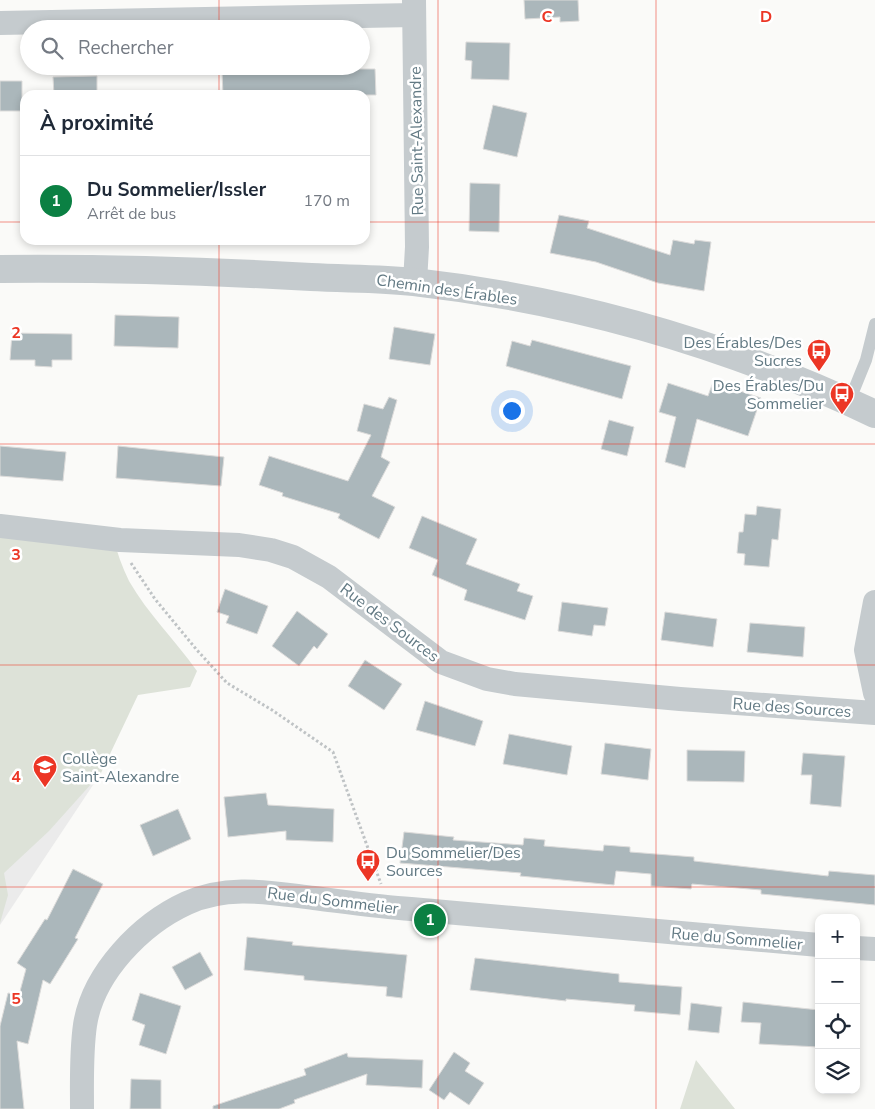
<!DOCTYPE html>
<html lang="fr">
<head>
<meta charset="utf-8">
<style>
  body { margin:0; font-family:"Nunito Sans",sans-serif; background:#f6f6f7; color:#1f2937 }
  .controls { position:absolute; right:15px; bottom:15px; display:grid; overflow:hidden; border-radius:10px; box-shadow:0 2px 8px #0003 }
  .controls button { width:45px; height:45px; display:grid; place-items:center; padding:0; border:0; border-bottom:1px solid #e0e1e3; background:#fff; color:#1f2937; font:25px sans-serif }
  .you { position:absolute; left:511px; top:410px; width:18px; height:18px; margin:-12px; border:4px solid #fff; border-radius:50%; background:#1a73e8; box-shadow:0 0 0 8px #1a73e833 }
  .badge { display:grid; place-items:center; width:32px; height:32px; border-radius:50%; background:#0b8043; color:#fff; font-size:16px; font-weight:700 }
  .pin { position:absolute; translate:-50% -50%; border:2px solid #fff; box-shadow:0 1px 5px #0006 }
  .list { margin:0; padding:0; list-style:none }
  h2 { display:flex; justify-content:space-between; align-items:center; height:65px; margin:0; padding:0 20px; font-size:21px }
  h2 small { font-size:16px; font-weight:400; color:#747a83 }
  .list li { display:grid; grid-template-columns:32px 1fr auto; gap:15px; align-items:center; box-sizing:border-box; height:90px; padding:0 20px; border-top:1px solid #e0e1e3 }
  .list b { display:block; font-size:19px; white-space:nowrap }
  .list p { margin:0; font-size:16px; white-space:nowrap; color:#747a83 }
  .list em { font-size:16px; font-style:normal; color:#747a83 }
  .icon { flex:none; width:28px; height:28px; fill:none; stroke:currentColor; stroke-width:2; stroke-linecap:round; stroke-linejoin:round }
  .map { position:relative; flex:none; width:875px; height:1109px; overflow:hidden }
  .search { position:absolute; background:#fff; box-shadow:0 2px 8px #0003; left:20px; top:20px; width:350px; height:55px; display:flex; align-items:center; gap:12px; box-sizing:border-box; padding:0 18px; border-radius:28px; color:#747a83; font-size:19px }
  .panel { position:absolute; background:#fff; box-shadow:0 2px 8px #0003; left:20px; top:90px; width:350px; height:155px; border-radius:15px }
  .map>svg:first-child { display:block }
</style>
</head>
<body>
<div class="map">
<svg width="875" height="1109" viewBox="0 0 875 1109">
  <rect width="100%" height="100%" fill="#fafaf8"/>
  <!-- built -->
  <path fill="#ebebeb" d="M 0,672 L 101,773 L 0,925 Z"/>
  <!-- green -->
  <path fill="#dde2d8" d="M 0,526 L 113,537 C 117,552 122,567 129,581 C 148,614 175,640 197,671 L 190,687 L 138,695 L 101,773 L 49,831 L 4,873 L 8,895 L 0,923 Z
    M 696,1060 L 735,1109 L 680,1109 Z"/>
  <!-- building -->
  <path fill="#abb7bb" stroke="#dcdbda" d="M 524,0 L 578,0 L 579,21 L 560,22 L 560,17 L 525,19 Z
    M 466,42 L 510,43 L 509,80 L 471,79 L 472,61 L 465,60 Z
    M 289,69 L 375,69 L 376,95 L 223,95 L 222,71 Z
    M 97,76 L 97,95 L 54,95 L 53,77 Z
    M 0,81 L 22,81 L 22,111 L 0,111 Z
    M 493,105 L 527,113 L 517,157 L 483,149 Z
    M 470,183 L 500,184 L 499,232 L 469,231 Z
    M 559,215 L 589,221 L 587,228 L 670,255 L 673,240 L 694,244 L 695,240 L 711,242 L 704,291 L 658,283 L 596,262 L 550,253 Z
    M 115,315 L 179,317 L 178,348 L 114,346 Z
    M 394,327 L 435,334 L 430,365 L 389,359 Z
    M 12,333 L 72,334 L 72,360 L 52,360 L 52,367 L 35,366 L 35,360 L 10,360 Z
    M 532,340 L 631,366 L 622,399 L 506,366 L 512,341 L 530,346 Z
    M 713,382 L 761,398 L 748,436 L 697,419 L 685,468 L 665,462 L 676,417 L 659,412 L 668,383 L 708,396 Z
    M 389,397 L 397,400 L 381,457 L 390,462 L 372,496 L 395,507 L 379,539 L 338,518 L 340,514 L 282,496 L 283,493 L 259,485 L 269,456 L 348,481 L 371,435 L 357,431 L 364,404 L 383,409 Z
    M 609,420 L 634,427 L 627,456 L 601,449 Z
    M 0,446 L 66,452 L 63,481 L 0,476 Z
    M 118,446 L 224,457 L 221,486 L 116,478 Z
    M 757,506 L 781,509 L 778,540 L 772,539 L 769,567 L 744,565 L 745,554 L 737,553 L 739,532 L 743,532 L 745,514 L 756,515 Z
    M 422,516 L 477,539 L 466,564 L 520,584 L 517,591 L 533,596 L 525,620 L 464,600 L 467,590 L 432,575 L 438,560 L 409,548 Z
    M 225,589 L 268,606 L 257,634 L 226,623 L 229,616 L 217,612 Z
    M 562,602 L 608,608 L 605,626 L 594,625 L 592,636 L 558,631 Z
    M 297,611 L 328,634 L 317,649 L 314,646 L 299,666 L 272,646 Z
    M 665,612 L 717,619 L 713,647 L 661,640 Z
    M 750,623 L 805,627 L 803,657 L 747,652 Z
    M 365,660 L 402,684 L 384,710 L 348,686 Z
    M 425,701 L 483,721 L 475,746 L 416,730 Z
    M 509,734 L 572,746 L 567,775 L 503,764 Z
    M 605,743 L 651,749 L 648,780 L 601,774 Z
    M 687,750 L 745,751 L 744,782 L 687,781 Z
    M 803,753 L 845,756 L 841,807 L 810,804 L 812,775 L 801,775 Z
    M 266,793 L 268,805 L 334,809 L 333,842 L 286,840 L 286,831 L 228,837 L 224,797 Z
    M 178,809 L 191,839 L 153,856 L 140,825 Z
    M 404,832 L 454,837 L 453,840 L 523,845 L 524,838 L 545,840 L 544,846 L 603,851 L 604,845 L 630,847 L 630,852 L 694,857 L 694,861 L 828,876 L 829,871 L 875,875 L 875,905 L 761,894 L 761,890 L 692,884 L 691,889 L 651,886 L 651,874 L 616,871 L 614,885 L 520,876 L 521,873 L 400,863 Z
    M 73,869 L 103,884 L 75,938 L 78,939 L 50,984 L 43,980 L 28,1044 L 17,1041 L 24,1109 L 0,1109 L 0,1026 L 8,993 L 19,995 L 26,969 L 17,963 L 45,919 L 47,920 Z
    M 247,937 L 293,942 L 292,945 L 407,955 L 402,998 L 386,996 L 387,987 L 304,980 L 304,976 L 244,970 Z
    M 200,952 L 213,975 L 185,990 L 172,967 Z
    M 475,958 L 619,974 L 619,982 L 682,987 L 680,1015 L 634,1011 L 635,1005 L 566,999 L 566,1001 L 470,990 Z
    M 140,993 L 181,1006 L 166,1054 L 139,1045 L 145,1025 L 132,1020 Z
    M 743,1002 L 819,1010 L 819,1047 L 759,1044 L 761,1023 L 741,1022 Z
    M 691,1003 L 722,1007 L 719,1033 L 688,1030 Z
    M 454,1052 L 470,1063 L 465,1071 L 484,1083 L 469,1105 L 450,1092 L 444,1100 L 429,1090 Z
    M 347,1053 L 348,1057 L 423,1060 L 422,1088 L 366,1085 L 367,1074 L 294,1100 L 295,1103 L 279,1109 L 213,1109 L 213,1106 L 306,1075 L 304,1069 Z
    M 131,1079 L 161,1080 L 161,1109 L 130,1109 Z"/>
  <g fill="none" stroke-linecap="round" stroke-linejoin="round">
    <!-- path -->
    <path stroke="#bfc3c5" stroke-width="3" stroke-dasharray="2.5 2.5" stroke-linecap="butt" d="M 131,563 L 155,599 L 196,649 L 227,683 L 272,710 L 333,752 L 381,884"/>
    <!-- service -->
    <path stroke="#c5cbce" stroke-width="12" d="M 849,402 L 866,360 L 875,324"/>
    <!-- minor -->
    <path stroke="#c5cbce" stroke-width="24" d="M 414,0 L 417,247 L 415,282
      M 0,23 L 414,15
      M 0,526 L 120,540 L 239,545 L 271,550 L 293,557 L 329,577 L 441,662 L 487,679 L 515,684 L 680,699 L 875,713
      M 875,602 L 866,650 L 875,693
      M 856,948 L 875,949
      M 82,1109 C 82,1081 81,1053 85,1025 C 93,973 141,924 187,903 C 229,884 271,893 314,898 C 346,902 379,907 411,909 C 547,922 683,933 819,945"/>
    <!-- tertiary -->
    <path stroke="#c5cbce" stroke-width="28" d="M 0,269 C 104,268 207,271 311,277 C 345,279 379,278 414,282 C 574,300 730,345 875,414"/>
  </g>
  <!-- grid -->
  <path fill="none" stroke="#ec3625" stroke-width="1" stroke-opacity="0.55" d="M 219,0 L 219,29M 438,0 L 438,1109M 656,0 L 656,1109M 219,66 L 219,95M 0,222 L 25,222M 365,222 L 875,222M 219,240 L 219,1109M 0,444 L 875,444M 0,665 L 875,665M 0,887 L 875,887"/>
  <!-- icons -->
  <defs>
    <symbol id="bus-pin" viewBox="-11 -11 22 30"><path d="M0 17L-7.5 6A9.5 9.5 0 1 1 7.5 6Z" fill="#ec3625" stroke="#fff"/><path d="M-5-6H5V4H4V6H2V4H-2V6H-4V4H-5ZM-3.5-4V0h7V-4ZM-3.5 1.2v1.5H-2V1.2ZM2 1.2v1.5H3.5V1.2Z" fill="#fff"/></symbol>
    <symbol id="school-pin" viewBox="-11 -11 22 30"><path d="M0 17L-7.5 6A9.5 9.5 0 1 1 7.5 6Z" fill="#ec3625" stroke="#fff"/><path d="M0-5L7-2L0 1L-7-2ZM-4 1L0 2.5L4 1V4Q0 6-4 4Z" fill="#fff"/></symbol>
  </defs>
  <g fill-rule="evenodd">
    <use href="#bus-pin" x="805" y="337" width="28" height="38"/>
    <use href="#bus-pin" x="828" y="380" width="28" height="38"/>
    <use href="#school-pin" x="31" y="753" width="28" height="38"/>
    <use href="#bus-pin" x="354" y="847" width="28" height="38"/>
  </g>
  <g text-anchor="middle" stroke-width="5" stroke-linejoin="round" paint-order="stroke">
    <!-- street labels -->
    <g font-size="16" fill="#637a84" stroke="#fff">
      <text transform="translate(416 141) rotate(-91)" y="6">Rue Saint-Alexandre</text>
      <text transform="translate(447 289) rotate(8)" y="6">Chemin des Érables</text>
      <text transform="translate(390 622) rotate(37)" y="6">Rue des Sources</text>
      <text transform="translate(792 707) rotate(4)" y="6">Rue des Sources</text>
      <text transform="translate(333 900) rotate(7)" y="6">Rue du Sommelier</text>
      <text transform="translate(737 938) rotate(5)" y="6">Rue du Sommelier</text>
    </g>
    <!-- poi labels -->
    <g font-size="16" fill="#637a84" stroke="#fff" text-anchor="end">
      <text x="802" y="348">Des Érables/Des<tspan x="802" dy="18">Sucres</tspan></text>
      <text x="824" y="391">Des Érables/Du<tspan x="824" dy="18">Sommelier</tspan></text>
      <text x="62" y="764" text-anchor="start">Collège<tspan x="62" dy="18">Saint-Alexandre</tspan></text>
      <text x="386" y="858" text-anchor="start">Du Sommelier/Des<tspan x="386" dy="18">Sources</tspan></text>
    </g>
  </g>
  <g font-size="16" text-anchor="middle" font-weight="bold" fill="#ec3625" stroke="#fff" stroke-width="5" stroke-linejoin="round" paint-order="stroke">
    <text x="547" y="22">C</text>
    <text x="766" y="22">D</text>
    <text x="16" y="338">2</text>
    <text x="16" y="560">3</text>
    <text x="16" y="782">4</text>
    <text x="16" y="1004">5</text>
  </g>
</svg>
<div class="controls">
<button>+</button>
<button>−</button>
<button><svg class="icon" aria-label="locate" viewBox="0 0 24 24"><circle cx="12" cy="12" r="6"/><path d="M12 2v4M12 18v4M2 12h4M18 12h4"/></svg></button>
<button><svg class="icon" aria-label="layers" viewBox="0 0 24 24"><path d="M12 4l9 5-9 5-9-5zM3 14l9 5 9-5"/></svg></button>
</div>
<div class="you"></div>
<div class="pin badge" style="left:430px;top:920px">1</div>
<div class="search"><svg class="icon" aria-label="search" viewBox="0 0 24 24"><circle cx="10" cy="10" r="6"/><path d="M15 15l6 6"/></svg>Rechercher</div>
<section class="panel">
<h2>À proximité<small></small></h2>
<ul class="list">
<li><span class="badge">1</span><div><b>Du Sommelier/Issler</b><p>Arrêt de bus</p></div><em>170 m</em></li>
</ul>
</section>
</div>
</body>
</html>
